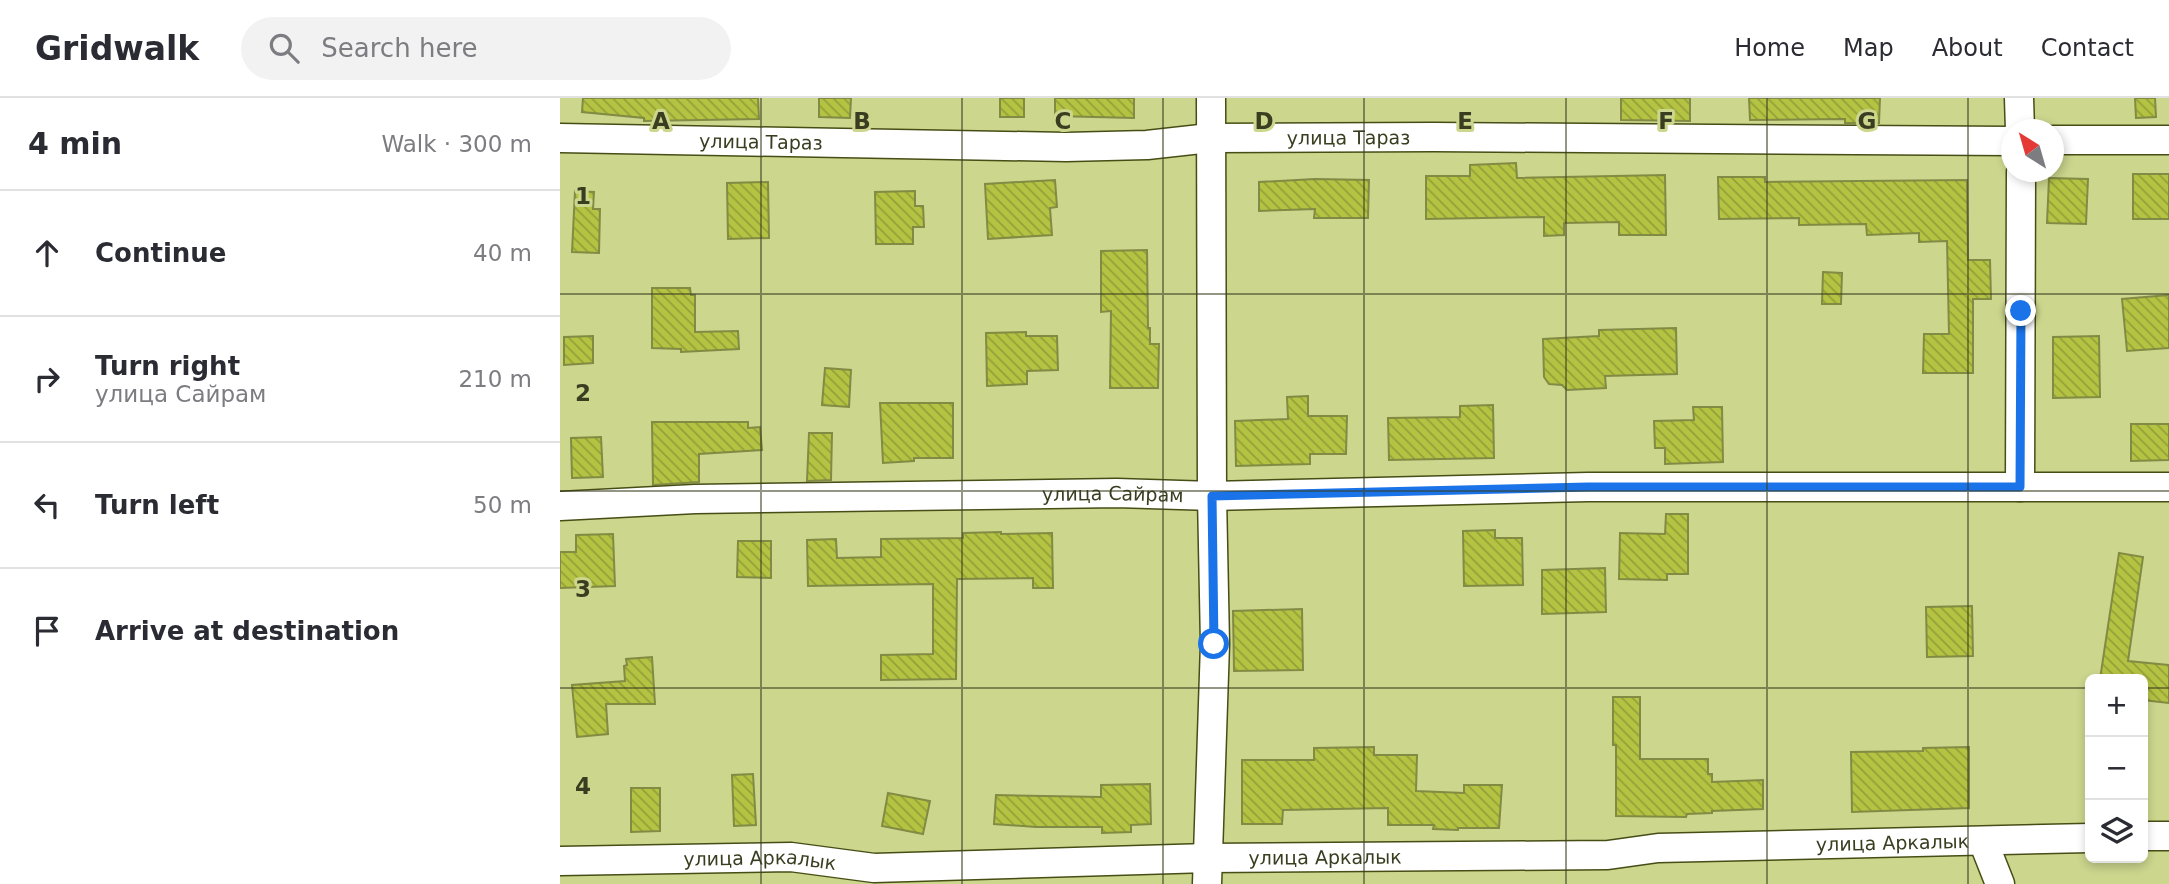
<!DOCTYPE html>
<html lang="en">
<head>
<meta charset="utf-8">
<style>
  body { margin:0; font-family:"DejaVu Sans",sans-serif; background:#f2f2f3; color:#2b2b33 }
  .controls { position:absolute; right:21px; bottom:21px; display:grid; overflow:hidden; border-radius:10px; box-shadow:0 4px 10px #0003 }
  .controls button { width:63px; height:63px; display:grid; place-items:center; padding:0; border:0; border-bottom:2px solid #e1e1e2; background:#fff; color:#2b2b33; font:35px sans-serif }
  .compass { position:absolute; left:1441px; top:21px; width:63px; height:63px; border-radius:50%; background:#fff; box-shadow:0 4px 10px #0003; rotate:323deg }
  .stop { position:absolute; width:21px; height:21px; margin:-16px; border:5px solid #1a73e8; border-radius:50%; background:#fff }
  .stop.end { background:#1a73e8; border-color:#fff; box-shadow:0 2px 7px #0008 }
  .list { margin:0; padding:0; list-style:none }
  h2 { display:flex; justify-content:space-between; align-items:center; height:91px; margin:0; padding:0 28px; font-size:30px }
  h2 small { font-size:23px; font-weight:400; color:#7c7c81 }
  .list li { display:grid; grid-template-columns:46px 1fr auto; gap:21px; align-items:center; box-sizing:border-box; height:126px; padding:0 28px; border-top:2px solid #e1e1e2 }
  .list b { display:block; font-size:26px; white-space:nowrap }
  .list p { margin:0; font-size:23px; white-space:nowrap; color:#7c7c81 }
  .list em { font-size:23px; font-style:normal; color:#7c7c81 }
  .icon { flex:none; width:38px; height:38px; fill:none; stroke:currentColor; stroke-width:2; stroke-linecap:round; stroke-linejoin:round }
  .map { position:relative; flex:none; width:1609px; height:786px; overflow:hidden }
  header { display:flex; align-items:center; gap:42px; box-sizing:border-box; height:98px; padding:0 35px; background:#fff; border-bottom:2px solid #e1e1e2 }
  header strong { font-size:33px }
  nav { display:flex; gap:38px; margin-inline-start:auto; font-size:24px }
  .search { width:490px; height:63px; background:#f2f2f3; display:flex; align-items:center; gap:18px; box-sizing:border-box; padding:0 24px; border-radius:38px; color:#7c7c81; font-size:26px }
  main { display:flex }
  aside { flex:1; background:#fff }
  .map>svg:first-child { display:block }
</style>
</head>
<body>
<header>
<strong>Gridwalk</strong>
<div class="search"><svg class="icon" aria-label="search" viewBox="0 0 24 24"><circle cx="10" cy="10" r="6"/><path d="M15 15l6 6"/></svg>Search here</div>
<nav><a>Home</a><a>Map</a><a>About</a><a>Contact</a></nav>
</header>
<main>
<aside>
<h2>4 min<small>Walk · 300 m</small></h2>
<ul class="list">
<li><svg class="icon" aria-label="ahead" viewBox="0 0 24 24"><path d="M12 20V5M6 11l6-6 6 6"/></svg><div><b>Continue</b></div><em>40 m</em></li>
<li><svg class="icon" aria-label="right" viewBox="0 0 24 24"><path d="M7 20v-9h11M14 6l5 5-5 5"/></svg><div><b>Turn right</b><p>улица Сайрам</p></div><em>210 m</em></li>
<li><svg class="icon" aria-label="left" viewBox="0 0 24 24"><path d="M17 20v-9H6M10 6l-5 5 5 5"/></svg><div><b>Turn left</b></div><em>50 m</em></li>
<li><svg class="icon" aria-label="arrive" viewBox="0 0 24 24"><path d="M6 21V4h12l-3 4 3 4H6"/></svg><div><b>Arrive at destination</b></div></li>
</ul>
</aside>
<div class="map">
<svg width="1609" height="786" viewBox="0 0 1609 786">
  <defs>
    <pattern id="building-back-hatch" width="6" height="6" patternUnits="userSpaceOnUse" patternTransform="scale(1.75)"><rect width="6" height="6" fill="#b5c343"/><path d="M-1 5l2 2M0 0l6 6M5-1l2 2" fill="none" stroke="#94a038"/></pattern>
  </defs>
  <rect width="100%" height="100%" fill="#ccd68d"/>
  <!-- building -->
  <path fill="url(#building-back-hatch)" stroke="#828b43" stroke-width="2" d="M 23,0 L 198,0 L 199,21 L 84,23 L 84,20 L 22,14 Z
    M 259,0 L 291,0 L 290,20 L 259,19 Z
    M 440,0 L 464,0 L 464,19 L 440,19 Z
    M 495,0 L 574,0 L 574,20 L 495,18 Z
    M 1061,0 L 1130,0 L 1130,23 L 1061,22 Z
    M 1189,0 L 1320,0 L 1319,25 L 1285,25 L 1285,21 L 1190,22 Z
    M 1575,0 L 1595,0 L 1596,19 L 1576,20 Z
    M 956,65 L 957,80 L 1105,77 L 1106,137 L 1059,137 L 1059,124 L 1004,125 L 1004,137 L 984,138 L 984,119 L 866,121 L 866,78 L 910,78 L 910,67 Z
    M 1573,76 L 1609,76 L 1609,121 L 1573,121 Z
    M 1158,79 L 1205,79 L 1205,84 L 1407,82 L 1408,162 L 1430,162 L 1431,201 L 1413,201 L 1413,275 L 1363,275 L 1364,236 L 1389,236 L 1387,143 L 1359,144 L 1359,135 L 1307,137 L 1306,126 L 1239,127 L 1239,120 L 1159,121 Z
    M 1489,80 L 1528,81 L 1526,126 L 1487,125 Z
    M 755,81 L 809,82 L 808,120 L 754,120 L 755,111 L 699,113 L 699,84 Z
    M 495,82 L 497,109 L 490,110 L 492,137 L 428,141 L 425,86 Z
    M 208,84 L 209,140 L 168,141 L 167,85 Z
    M 15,93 L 34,94 L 33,111 L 40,111 L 39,155 L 12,154 Z
    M 355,93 L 355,108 L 363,108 L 364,129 L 353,129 L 353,146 L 316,146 L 315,94 Z
    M 587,152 L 588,230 L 590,230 L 590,246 L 599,246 L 598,290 L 550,290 L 551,213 L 541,214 L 541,153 Z
    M 1263,174 L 1282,175 L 1281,206 L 1262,206 Z
    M 92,190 L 130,190 L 131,197 L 135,197 L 135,234 L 178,233 L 179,251 L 121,254 L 121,251 L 92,250 Z
    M 1609,197 L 1609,250 L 1567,253 L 1562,201 Z
    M 1116,230 L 1117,276 L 1045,278 L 1046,290 L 1007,292 L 1002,287 L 989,286 L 984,279 L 983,241 L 1039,238 L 1039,232 Z
    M 466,234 L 466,238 L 497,238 L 498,272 L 467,273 L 467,286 L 427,288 L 426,235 Z
    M 33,238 L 33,265 L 4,267 L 4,239 Z
    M 1539,238 L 1540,299 L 1493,300 L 1493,239 Z
    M 265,270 L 291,272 L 289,309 L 262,307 Z
    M 748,298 L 748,318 L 787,318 L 786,356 L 750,356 L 750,366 L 676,368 L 675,323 L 728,321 L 727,299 Z
    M 320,305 L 393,305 L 393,360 L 354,360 L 354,363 L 323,365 Z
    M 933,307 L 934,360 L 829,362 L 828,320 L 900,319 L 900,308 Z
    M 1133,309 L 1162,309 L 1163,364 L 1105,366 L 1105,350 L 1095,350 L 1094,323 L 1134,322 Z
    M 92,324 L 188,324 L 188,330 L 200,329 L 202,352 L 139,356 L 139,384 L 93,387 Z
    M 1571,326 L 1609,326 L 1609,362 L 1571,363 Z
    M 249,335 L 272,335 L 271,382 L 247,383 Z
    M 41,339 L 43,379 L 12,380 L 11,340 Z
    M 1106,416 L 1128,416 L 1128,476 L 1107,476 L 1107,482 L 1059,481 L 1060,435 L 1105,436 Z
    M 935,432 L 935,440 L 962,440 L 963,487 L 904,488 L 903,433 Z
    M 441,434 L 441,436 L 492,435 L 493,490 L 473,490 L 473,480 L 397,481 L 396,581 L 321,582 L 321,557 L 373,556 L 373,486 L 248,488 L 247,442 L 276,441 L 277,460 L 321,459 L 321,441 L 403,440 L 403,435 Z
    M 53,436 L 55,488 L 0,490 L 0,454 L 16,454 L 16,437 Z
    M 178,443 L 211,443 L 211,480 L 177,479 Z
    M 1559,455 L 1583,459 L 1568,563 L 1609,567 L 1609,605 L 1583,602 L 1583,581 L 1540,581 Z
    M 1045,470 L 1046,514 L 982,516 L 982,472 Z
    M 1412,508 L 1413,558 L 1367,559 L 1366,509 Z
    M 742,511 L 743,572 L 674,573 L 673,513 Z
    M 92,559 L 95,606 L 46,606 L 48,636 L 17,639 L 12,587 L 65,583 L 64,568 L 67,567 L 66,561 Z
    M 1053,599 L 1080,599 L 1080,661 L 1148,661 L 1148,676 L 1152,676 L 1152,684 L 1203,682 L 1203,711 L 1152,713 L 1152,715 L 1127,716 L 1126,719 L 1056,718 L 1056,647 L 1053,647 Z
    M 814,649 L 814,657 L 857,657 L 856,693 L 904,695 L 904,687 L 942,687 L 939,730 L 898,730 L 898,732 L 873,731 L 874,727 L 828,727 L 828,710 L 723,712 L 722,726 L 682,726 L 682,662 L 754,662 L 754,650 Z
    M 1409,649 L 1409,710 L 1292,714 L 1291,654 L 1363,653 L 1363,650 Z
    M 193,676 L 196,727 L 174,728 L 172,677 Z
    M 590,686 L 591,726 L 571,727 L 571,734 L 542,735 L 542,729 L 476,729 L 434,726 L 436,697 L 541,699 L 541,687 Z
    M 71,690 L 100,690 L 100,733 L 71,734 Z
    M 328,695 L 370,703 L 363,736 L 322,728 Z"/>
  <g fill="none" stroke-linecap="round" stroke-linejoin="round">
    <defs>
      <g id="minor">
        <path d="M 1459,0 L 1460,32"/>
        <path id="s1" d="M 0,40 L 506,49 L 587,47 L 650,40 L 874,39 L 1451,43"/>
        <path d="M 1493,42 L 1609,42"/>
        <path d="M 1460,389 L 1461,74"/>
        <path id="s2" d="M 0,408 L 135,401 L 557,395 L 652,398 L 1028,389 L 1609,389"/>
        <path d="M 1583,738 L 1609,738"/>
        <path d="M 1423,743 L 1440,786"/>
        <path id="s3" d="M 0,763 L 231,759 L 314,770 L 648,760 L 1048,757 L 1098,750 L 1530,740"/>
        <path d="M 647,786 L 655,546 L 652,398 L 651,0"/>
      </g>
    </defs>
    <!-- minor casing -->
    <use href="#minor" stroke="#474d15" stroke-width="31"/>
    <!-- minor -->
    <use href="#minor" stroke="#fff" stroke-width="28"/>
  </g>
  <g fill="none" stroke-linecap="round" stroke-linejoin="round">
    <!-- route -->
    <path stroke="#1a73e8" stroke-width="9" d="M 654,546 L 652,398 L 1028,389 L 1460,389 L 1461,213"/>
  </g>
  <!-- grid -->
  <path fill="none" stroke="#3a3e20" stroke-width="2" stroke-opacity="0.55" d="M 201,0 L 201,786M 402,0 L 402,786M 603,0 L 603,786M 804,0 L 804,786M 1006,0 L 1006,786M 1207,0 L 1207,786M 1408,0 L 1408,786M 0,196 L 1609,196M 0,393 L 1609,393M 0,590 L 1530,590M 1583,590 L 1609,590"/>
  <g text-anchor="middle" stroke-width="6" stroke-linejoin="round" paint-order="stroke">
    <!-- street labels -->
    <g font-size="19" fill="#3a3e20" stroke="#ccd68d">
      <text dy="7" stroke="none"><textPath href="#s1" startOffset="789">улица Тараз</textPath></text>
      <text dy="7" stroke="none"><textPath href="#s1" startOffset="201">улица Тараз</textPath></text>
      <text dy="7" stroke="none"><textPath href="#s2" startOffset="553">улица Сайрам</textPath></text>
      <text dy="7" stroke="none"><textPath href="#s3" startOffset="1334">улица Аркалык</textPath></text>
      <text dy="7" stroke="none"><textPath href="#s3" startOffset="766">улица Аркалык</textPath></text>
      <text dy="7" stroke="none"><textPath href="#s3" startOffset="200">улица Аркалык</textPath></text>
    </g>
  </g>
  <g font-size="23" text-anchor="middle" font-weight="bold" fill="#3a3e20" stroke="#ccd68d" stroke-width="6" stroke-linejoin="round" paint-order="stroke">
    <text x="101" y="31">A</text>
    <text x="302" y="31">B</text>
    <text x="503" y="31">C</text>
    <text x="704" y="31">D</text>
    <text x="905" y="31">E</text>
    <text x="1106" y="31">F</text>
    <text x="1307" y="31">G</text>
    <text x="23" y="106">1</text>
    <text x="23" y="303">2</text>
    <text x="23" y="499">3</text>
    <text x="23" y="696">4</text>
  </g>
</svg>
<div class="controls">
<button>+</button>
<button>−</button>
<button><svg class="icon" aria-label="layers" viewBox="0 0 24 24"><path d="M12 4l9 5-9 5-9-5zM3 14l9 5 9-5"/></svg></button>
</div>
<svg class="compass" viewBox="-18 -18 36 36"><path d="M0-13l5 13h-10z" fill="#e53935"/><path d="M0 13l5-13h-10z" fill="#7c7c81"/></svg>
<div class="stop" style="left:654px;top:546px"></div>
<div class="stop end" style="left:1461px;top:213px"></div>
</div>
</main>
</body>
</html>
